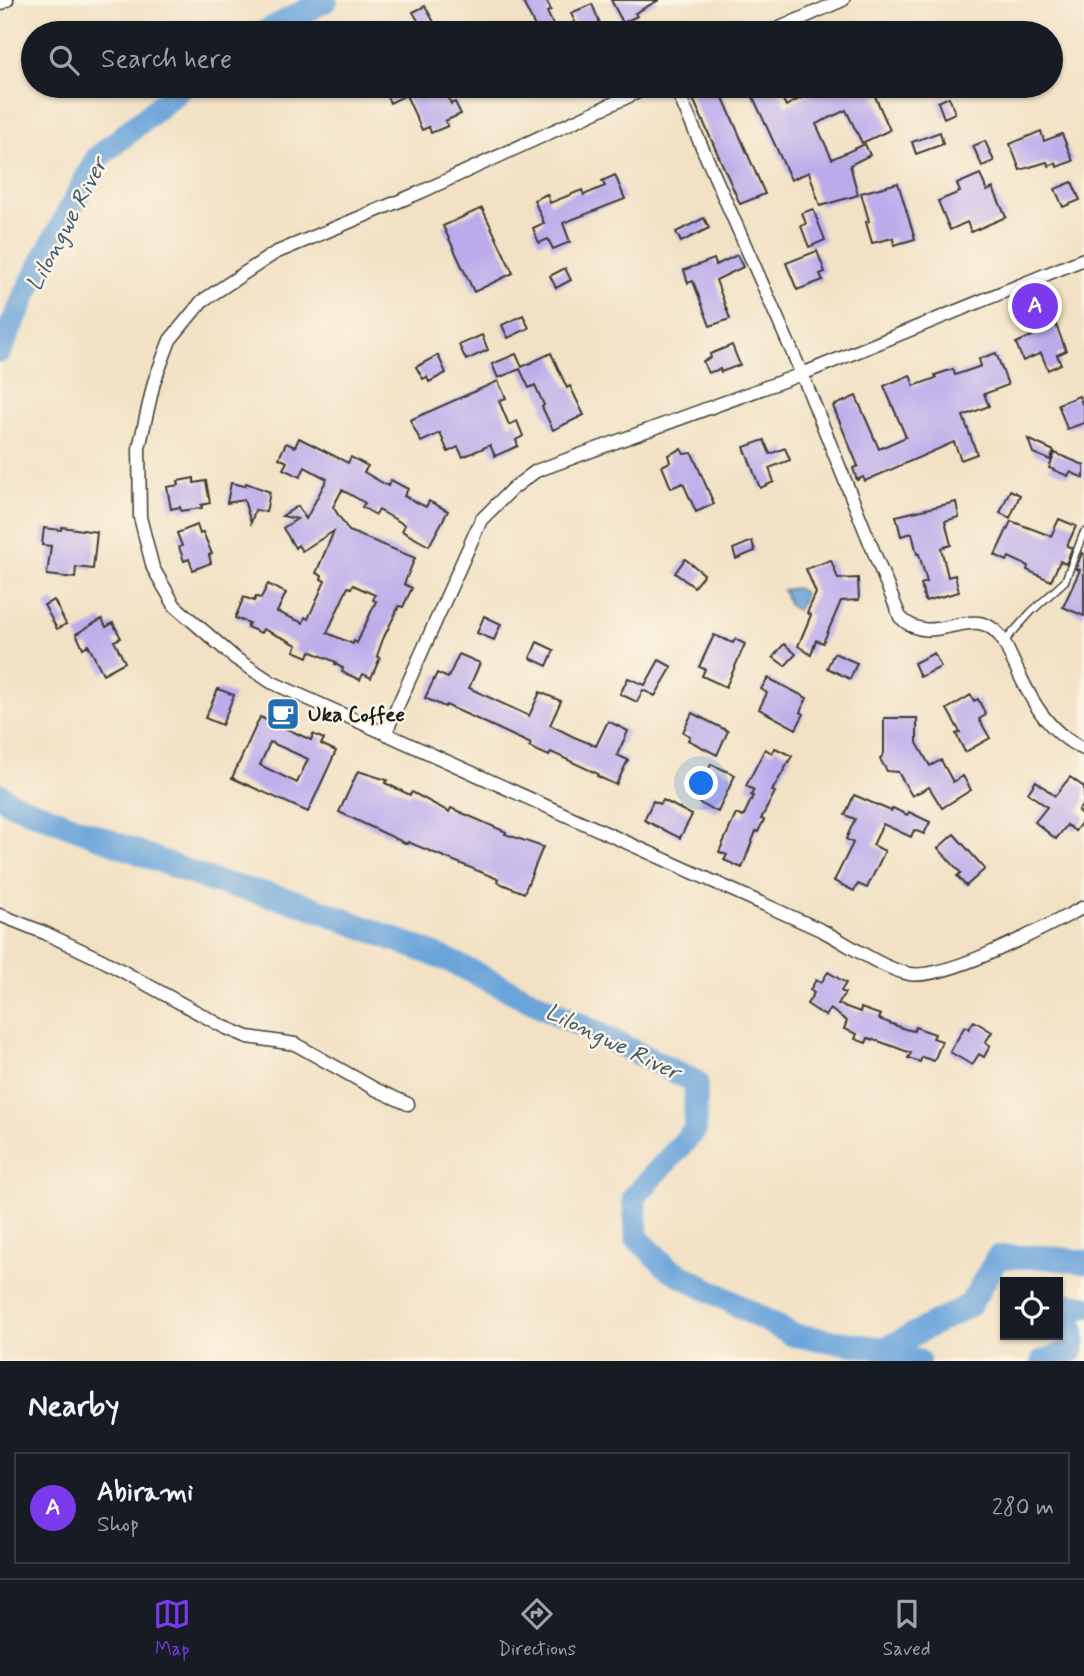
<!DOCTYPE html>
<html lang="en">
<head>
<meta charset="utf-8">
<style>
  body { margin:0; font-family:Mynerve,sans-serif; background:#20242c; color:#f1f3f6 }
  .controls { position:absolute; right:21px; bottom:21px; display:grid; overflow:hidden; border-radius:0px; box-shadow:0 2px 5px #0004 }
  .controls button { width:63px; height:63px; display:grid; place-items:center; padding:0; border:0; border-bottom:2px solid #363941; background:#171b24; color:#f1f3f6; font:35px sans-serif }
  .you { position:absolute; left:702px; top:784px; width:24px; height:24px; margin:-18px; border:5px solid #fff; border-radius:50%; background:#1a73e8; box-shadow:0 0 0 10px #1a73e833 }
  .badge { display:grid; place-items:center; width:46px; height:46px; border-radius:50%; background:#7c3aed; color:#fff; font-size:23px; font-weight:700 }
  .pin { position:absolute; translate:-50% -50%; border:4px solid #fff; box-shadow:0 2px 7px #0006 }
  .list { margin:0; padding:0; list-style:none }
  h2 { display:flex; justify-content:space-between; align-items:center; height:91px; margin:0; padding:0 28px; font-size:30px }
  h2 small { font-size:23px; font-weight:400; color:#9ea1a6 }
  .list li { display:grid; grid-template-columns:46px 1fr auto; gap:21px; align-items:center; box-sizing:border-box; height:112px; margin:0 14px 14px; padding:0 14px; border:2px solid #363941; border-radius:0px }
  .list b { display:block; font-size:26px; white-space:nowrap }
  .list p { margin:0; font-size:23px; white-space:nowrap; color:#9ea1a6 }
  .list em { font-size:23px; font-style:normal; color:#9ea1a6 }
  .icon { flex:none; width:38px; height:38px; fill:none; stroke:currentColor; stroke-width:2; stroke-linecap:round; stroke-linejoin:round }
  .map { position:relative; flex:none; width:1084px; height:1361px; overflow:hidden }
  .search { position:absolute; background:#171b24; box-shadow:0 2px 5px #0004; left:21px; right:21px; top:21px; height:77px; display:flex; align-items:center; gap:18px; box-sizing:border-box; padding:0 24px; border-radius:38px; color:#9ea1a6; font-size:26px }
  .sheet { height:217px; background:#171b24 }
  nav { display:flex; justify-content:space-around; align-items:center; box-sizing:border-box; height:98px; border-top:2px solid #363941; background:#171b24; font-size:19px; color:#9ea1a6 }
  nav a { display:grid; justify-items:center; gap:4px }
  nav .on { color:#7c3aed }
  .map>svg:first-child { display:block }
</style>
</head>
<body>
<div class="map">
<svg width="1084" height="1361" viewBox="0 0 1084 1361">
  <rect width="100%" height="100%" fill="#fcf5e5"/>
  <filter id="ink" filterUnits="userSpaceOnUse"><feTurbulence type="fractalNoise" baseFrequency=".0143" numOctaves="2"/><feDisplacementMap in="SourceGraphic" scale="14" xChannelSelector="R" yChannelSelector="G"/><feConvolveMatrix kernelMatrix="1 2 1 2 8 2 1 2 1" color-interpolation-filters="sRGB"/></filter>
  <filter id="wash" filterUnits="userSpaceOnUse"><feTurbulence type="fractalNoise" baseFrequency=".00686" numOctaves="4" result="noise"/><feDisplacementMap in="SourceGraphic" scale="28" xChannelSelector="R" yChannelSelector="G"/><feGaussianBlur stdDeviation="1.57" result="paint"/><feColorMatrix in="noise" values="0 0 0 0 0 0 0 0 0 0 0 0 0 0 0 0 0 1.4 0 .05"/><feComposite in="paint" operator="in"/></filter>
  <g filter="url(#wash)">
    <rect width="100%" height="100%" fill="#f2e1c4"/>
    <!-- water -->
    <path fill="#6aa4da" stroke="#43607b" stroke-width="2" d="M 796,588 L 803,592 L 804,597 L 797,610 L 789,605 L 783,590 Z"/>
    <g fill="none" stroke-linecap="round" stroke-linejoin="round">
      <!-- river -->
      <path stroke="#6aa4da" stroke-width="24" d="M 263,33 L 326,0
        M 0,351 L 33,279 L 97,158 L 184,86
        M 0,795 L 9,802 L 212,881 L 298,902 L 448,960 L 696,1082 L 695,1130 L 634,1197 L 637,1238 L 668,1268 L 793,1335 L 885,1349 L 970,1305 L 998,1257 L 1043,1257 L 1084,1262
        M 885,1349 L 918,1361
        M 1043,1361 L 1072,1351 L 1074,1342 L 1069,1305 L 1084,1307"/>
    </g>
    <g id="blocks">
      <!-- building -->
      <path fill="#bbabeb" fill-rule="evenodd" d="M 522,0 L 546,0 L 551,10 L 547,12 L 556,31 L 575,22 L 571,13 L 592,4 L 604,33 L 538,33 Z
        M 611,0 L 659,0 L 635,13 L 637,16 L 623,23 Z
        M 425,6 L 440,33 L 425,33 L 413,12 Z
        M 393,86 L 443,86 L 451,104 L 455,102 L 461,114 L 445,121 L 448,126 L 431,133 L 429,127 L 422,130 L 406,95 L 390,103 L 384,90 Z
        M 703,86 L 718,86 L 765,194 L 740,204 L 690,92 Z
        M 748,86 L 776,86 L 786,106 L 812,92 L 809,86 L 893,86 L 874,94 L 890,130 L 862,143 L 846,110 L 816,124 L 832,159 L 865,144 L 870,155 L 850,165 L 858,195 L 820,206 L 809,172 L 791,180 Z
        M 949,97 L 955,113 L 944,118 L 938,102 Z
        M 1041,131 L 1044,141 L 1062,134 L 1073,161 L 1057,167 L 1056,163 L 1049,166 L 1047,162 L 1020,170 L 1010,144 Z
        M 940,132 L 943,144 L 916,154 L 912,142 Z
        M 985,141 L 994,161 L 982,166 L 973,146 Z
        M 980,174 L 987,191 L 993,188 L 1006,217 L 971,232 L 967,222 L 950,230 L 938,201 L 960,192 L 957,184 Z
        M 615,175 L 625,199 L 563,223 L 570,242 L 553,249 L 548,239 L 539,243 L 533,228 L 544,223 L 534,200 L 547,194 L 550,203 L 582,190 L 584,195 L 605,186 L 602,181 Z
        M 1072,182 L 1080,200 L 1063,207 L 1055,189 Z
        M 898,183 L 915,239 L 894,245 L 893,238 L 872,243 L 866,222 L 869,221 L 861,193 Z
        M 482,208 L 513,273 L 474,292 L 443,226 Z
        M 813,209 L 825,240 L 809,247 L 801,226 L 806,224 L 802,213 Z
        M 704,218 L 709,228 L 681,242 L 676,232 Z
        M 817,251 L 825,272 L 820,274 L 823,280 L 797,290 L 786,263 Z
        M 737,255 L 743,267 L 716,280 L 730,319 L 710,326 L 693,281 L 688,283 L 684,270 L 714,259 L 716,265 Z
        M 565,268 L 571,280 L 556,288 L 550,276 Z
        M 523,315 L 529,328 L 508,338 L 502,325 Z
        M 1050,319 L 1052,323 L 1055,322 L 1066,351 L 1057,355 L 1061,364 L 1048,370 L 1041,353 L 1023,361 L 1016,343 L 1032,336 L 1028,326 Z
        M 482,335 L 488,350 L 466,360 L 459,345 Z
        M 732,345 L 740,365 L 721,372 L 720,369 L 708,373 L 703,361 L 711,358 L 710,354 Z
        M 551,353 L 567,388 L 570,386 L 584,415 L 553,430 L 542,407 L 544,405 L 535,385 L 529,388 L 520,369 L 498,378 L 492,364 L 516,354 L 522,367 Z
        M 996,353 L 1008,385 L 984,394 L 989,406 L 963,416 L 977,454 L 961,460 L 954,442 L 865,481 L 863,477 L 857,480 L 853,468 L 858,466 L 833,406 L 856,396 L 879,449 L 906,437 L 884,386 L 910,375 L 914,386 L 936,378 L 935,375 L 953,369 L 955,375 L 981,366 L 979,359 Z
        M 438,355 L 446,373 L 429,382 L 427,377 L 423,379 L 416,367 Z
        M 498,381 L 506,398 L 499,401 L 509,425 L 517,421 L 523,436 L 516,440 L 518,446 L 495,456 L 490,445 L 463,457 L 458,447 L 448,452 L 440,433 L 421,442 L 410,420 Z
        M 1079,396 L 1084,408 L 1084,423 L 1067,429 L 1058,404 Z
        M 299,438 L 348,463 L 351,457 L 368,466 L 364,472 L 388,486 L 391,480 L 408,489 L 404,496 L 426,507 L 429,501 L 448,511 L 429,546 L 402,531 L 405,525 L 379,510 L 376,515 L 362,507 L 365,503 L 342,490 L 333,507 L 349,531 L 415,558 L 404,584 L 412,588 L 403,607 L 399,606 L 383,639 L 377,656 L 380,658 L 371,678 L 363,674 L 360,680 L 342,672 L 343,668 L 335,664 L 336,662 L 310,651 L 308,657 L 294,651 L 297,645 L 285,639 L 263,629 L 261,633 L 247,627 L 249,623 L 235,618 L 244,597 L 254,601 L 256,597 L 261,598 L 268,584 L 286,593 L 277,612 L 303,623 L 305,617 L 308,619 L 325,581 L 321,579 L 322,576 L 316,573 L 334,531 L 302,551 L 298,545 L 295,548 L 283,528 L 297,519 L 282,516 L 298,506 L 306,519 L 327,479 L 305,467 L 300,477 L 283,469 L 287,462 L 279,458 L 286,443 L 295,447 ZM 353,585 L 375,595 L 373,600 L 376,601 L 357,643 L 354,641 L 353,644 L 327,633 L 348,587 L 351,588 Z
        M 1028,439 L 1054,451 L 1050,460 L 1033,453 Z
        M 764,440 L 770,454 L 785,448 L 790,460 L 769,468 L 774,482 L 760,488 L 744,447 Z
        M 681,449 L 684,454 L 692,453 L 714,504 L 696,512 L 683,483 L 671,488 L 662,466 L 670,462 L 668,455 Z
        M 1055,453 L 1084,465 L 1084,478 L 1070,472 L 1068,476 L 1049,468 Z
        M 194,478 L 194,483 L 206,481 L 210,503 L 201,505 L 202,508 L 181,511 L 180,507 L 171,509 L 167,487 L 179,485 L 178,481 Z
        M 231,483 L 245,486 L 246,483 L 270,492 L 266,512 L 255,510 L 251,523 L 244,500 L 227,503 Z
        M 1010,490 L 1020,495 L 1010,518 L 1000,513 Z
        M 956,502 L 959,517 L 945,521 L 951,545 L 941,548 L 948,577 L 955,575 L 959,592 L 925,601 L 921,584 L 927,582 L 919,554 L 917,554 L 912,533 L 901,536 L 896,516 Z
        M 1059,519 L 1076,526 L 1067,546 L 1072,548 L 1066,564 L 1060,561 L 1051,581 L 1027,570 L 1028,566 L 1009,557 L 1007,561 L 995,555 L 1011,521 L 1051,536 Z
        M 197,525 L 200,534 L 203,532 L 212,554 L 209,555 L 211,563 L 193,570 L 189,559 L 184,561 L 179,547 L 182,546 L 177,533 Z
        M 62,527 L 97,532 L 93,569 L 76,567 L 75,578 L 47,575 L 51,546 L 42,545 L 44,528 L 61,530 Z
        M 752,541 L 755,551 L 736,559 L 733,549 Z
        M 1082,553 L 1084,554 L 1084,616 L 1063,607 L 1080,570 L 1076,569 Z
        M 685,559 L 704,574 L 694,587 L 675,573 Z
        M 831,560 L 838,579 L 858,578 L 859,600 L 841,601 L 823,643 L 816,640 L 811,655 L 798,646 L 811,615 L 807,613 L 816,593 L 806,569 Z
        M 54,600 L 66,624 L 57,629 L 44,605 Z
        M 484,616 L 501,624 L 494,640 L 477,633 Z
        M 102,619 L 106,627 L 113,623 L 121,638 L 114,641 L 125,662 L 103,674 L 88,645 L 83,648 L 76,634 Z
        M 714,635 L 733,643 L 735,639 L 745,644 L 726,687 L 702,676 L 705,669 L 699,667 Z
        M 537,642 L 554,650 L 547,666 L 530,658 Z
        M 784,644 L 796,654 L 785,666 L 773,657 Z
        M 834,653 L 857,663 L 850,679 L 827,668 Z
        M 934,653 L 941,667 L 920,677 L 914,663 Z
        M 459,654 L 480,663 L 469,688 L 529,716 L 540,692 L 561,701 L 550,725 L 574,737 L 596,746 L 608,721 L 628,731 L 617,755 L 628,760 L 616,785 L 597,776 L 598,774 L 551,752 L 549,756 L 529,747 L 531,744 L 488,724 L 446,705 L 445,707 L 425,698 L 437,673 L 448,678 Z
        M 659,660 L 672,667 L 655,696 L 643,690 L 637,702 L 620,694 L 628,678 L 645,685 Z
        M 768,678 L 807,698 L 800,712 L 804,714 L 796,729 L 759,709 L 767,693 L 761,689 Z
        M 218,689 L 234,695 L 222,725 L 205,718 Z
        M 971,695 L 974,701 L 978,699 L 986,715 L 979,719 L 990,738 L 965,752 L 956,734 L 960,732 L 947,709 Z
        M 692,713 L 728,731 L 717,755 L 688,740 L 690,736 L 683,732 Z
        M 260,717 L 275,724 L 278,718 L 288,723 L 285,728 L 311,740 L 313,734 L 324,739 L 321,744 L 336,751 L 308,812 L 232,778 ZM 270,742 L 308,759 L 297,783 L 260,765 Z
        M 884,718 L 917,718 L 917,743 L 930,766 L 941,760 L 953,782 L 963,776 L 971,790 L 942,808 L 929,787 L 912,796 L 898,772 L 887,771 L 880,759 L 884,753 Z
        M 775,748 L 792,756 L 772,791 L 775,792 L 761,819 L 764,820 L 758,832 L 756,831 L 742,868 L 724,860 L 727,855 L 719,852 L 736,814 L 743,817 L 753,796 L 751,795 L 754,790 L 746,786 L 765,749 L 772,753 Z
        M 711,764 L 735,775 L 718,812 L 699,803 L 702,796 L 698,793 Z
        M 358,771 L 387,780 L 385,783 L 410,795 L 412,792 L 449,812 L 451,808 L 506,832 L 505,834 L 543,847 L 524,893 L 497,882 L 498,879 L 408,842 L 407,844 L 339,812 Z
        M 1070,777 L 1084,787 L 1084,803 L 1078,811 L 1084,816 L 1084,819 L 1075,831 L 1067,825 L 1056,839 L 1035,822 L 1047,807 L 1028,793 L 1036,781 L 1055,796 Z
        M 854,795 L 891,811 L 893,808 L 907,815 L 909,812 L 930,822 L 924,834 L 914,830 L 911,837 L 883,824 L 873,845 L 885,851 L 867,888 L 858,884 L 854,891 L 834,881 L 853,843 L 846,839 L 855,819 L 845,815 Z
        M 663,800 L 692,815 L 680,838 L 644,820 L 653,801 L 660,804 Z
        M 954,834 L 985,869 L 966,886 L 957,876 L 961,873 L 938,848 Z
        M 828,972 L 846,983 L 841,991 L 845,993 L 838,1004 L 860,1012 L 861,1008 L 881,1015 L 879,1019 L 905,1029 L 914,1031 L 915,1027 L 935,1034 L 933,1038 L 942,1041 L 934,1061 L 922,1057 L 920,1062 L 908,1058 L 911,1053 L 881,1042 L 868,1038 L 866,1043 L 855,1039 L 857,1034 L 844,1029 L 847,1021 L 830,1009 L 825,1016 L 807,1004 L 814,993 L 810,990 L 816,980 L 821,983 Z
        M 974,1021 L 992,1032 L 985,1043 L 990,1046 L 984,1057 L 979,1054 L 972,1065 L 950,1052 L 965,1026 L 969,1029 Z"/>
    </g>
  </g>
  <g filter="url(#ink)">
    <use href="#blocks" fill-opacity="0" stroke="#3c3a35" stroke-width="2"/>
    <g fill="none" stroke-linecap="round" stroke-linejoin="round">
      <defs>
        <path id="lane" d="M 1004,642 L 1031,612 L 1065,581 L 1084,532"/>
        <path id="street" d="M 0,4 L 7,0
          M 768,33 L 843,0
          M 651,86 L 421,192 L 275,253 L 202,301 L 170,340 L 154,382 L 139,448 L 140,517 L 153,568 L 175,606 L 235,658 L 271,682 L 823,931 C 846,943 885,970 910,974 C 948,980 1047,926 1084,907
          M 675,86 L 802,374 L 900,617 C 935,653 976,595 1004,642 C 1024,683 1039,729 1084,749
          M 386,732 L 481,520 L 512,489 L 536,471 L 802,374 L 1084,259
          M 0,915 L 45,933 L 104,961 L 224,1027 L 248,1037 L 295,1044 L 375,1089 L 408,1104"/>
      </defs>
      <!-- lane casing -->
      <use href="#lane" stroke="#3c3a35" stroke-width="9"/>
      <!-- street casing -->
      <use href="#street" stroke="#3c3a35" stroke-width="15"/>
      <!-- lane -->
      <use href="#lane" stroke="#fff" stroke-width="6"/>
      <!-- street -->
      <use href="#street" stroke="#fff" stroke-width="12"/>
    </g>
  </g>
  <!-- icons -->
  <defs>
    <symbol id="cafe-square" viewBox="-11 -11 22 22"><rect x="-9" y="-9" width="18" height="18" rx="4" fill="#1f6fb2" stroke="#fcf5e5"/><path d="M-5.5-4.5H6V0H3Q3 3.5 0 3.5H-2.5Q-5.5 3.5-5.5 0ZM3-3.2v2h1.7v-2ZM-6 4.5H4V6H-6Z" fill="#fff"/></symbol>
  </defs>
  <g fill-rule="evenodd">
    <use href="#cafe-square" x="264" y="695" width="38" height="38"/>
  </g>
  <g text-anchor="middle" stroke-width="5" stroke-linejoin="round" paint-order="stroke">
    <!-- poi labels -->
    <g font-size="21" font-weight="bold" fill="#1c1c1c" stroke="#fcf5e5" text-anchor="start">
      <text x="308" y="721">Uka Coffee</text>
    </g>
    <!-- water labels -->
    <g font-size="23" font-style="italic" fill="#3f5971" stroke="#fcf5e5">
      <text transform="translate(66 224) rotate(-62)" y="8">Lilongwe River</text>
      <text transform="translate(613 1041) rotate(26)" y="8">Lilongwe River</text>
    </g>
  </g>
</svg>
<div class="controls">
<button><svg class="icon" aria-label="locate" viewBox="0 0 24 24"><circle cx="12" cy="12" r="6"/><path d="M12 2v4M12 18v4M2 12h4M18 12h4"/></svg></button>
</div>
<div class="you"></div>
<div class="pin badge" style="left:1035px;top:306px">A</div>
<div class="search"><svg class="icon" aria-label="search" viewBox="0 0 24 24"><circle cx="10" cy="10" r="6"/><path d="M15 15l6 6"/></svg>Search here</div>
</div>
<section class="sheet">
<h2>Nearby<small></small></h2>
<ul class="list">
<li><span class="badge">A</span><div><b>Abirami</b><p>Shop</p></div><em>280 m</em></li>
</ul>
</section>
<nav>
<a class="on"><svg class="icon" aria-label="map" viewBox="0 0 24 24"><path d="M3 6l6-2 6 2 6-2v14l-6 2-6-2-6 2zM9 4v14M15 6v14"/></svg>Map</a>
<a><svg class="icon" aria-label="directions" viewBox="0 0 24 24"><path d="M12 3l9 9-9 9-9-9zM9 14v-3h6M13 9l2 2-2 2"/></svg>Directions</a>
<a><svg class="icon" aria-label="saved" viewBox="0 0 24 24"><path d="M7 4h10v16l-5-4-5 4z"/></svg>Saved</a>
</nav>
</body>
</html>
